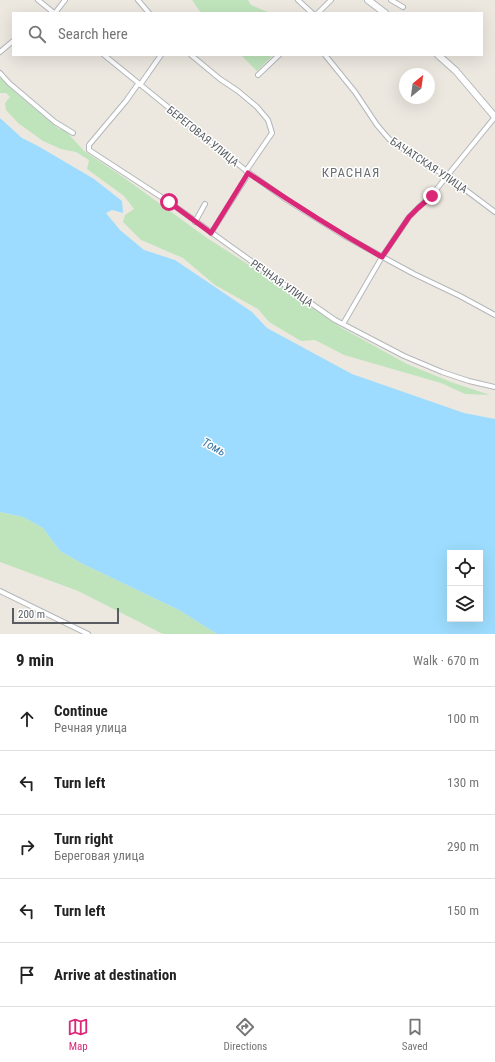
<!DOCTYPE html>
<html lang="en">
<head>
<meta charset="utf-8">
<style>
  body { margin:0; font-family:"Roboto Condensed",sans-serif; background:#f2f2f2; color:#222 }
  .controls { position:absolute; right:12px; bottom:12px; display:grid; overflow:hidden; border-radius:0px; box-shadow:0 4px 16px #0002 }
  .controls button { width:36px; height:36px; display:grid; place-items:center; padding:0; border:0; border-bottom:1px solid #e0e0e0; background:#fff; color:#222; font:20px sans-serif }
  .compass { position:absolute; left:399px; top:68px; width:36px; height:36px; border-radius:50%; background:#fff; box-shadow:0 4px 16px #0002; rotate:29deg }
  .scale { position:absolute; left:12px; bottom:10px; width:107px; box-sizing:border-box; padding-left:4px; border:2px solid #595d61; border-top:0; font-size:11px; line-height:14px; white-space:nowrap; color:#595d61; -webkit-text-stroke:3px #fff; paint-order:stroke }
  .stop { position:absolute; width:12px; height:12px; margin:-9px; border:3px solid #db2777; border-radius:50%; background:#fff }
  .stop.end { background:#db2777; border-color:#fff; box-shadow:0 1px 4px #0008 }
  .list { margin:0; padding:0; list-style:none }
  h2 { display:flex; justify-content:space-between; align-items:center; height:52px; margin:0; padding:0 16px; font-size:17px }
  h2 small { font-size:13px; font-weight:400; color:#767676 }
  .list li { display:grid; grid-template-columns:26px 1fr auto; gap:12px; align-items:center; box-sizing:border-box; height:64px; padding:0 16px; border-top:1px solid #e0e0e0 }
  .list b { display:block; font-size:15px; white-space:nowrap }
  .list p { margin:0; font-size:13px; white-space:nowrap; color:#767676 }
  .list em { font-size:13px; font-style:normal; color:#767676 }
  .icon { flex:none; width:22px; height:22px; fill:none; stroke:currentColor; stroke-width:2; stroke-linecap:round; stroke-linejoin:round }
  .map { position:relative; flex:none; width:495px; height:634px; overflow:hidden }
  .search { position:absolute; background:#fff; box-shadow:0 4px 16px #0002; left:12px; right:12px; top:12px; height:44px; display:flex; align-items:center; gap:10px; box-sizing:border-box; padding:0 14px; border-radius:0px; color:#767676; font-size:15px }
  .sheet { height:372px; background:#fff }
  nav { display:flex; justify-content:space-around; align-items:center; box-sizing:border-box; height:56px; border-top:1px solid #e0e0e0; background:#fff; font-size:11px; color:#767676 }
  nav a { display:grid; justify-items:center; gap:2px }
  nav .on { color:#db2777 }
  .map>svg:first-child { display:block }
</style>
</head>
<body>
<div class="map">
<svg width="495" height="634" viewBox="0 0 495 634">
  <rect width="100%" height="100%" fill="#ece8e0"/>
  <!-- green -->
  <path fill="#bfe4bc" d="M 192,0 L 248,0 L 251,5 L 270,13 L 201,13 Z
    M 241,55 L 273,55 L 257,71 Z
    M 0,77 L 16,93 L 59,129 L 65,130 L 84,151 L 123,177 L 207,238 L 271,279 L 340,327 L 407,364 L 451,382 L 490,395 L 465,394 L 441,383 L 344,355 L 315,340 L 301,341 L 269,322 L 258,309 L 215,285 L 183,258 L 141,240 L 123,222 L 125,215 L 134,209 L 124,196 L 87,169 L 89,160 L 76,152 L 61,149 L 43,141 L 18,123 L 6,110 L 5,103 L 10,97 L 6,93 L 0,93 Z
    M 0,512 L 23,517 L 43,528 L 60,551 L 83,564 L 179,610 L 217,634 L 163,634 L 78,591 L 0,562 Z"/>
  <!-- water -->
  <path fill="#9ddcfe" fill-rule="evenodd" d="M 0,118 L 22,138 L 38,146 L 94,179 L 122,201 L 123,213 L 112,210 L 106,213 L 120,230 L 144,250 L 175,260 L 252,312 L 267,328 L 352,374 L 464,413 L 495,419 L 495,634 L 217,634 L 179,610 L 83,564 L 60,551 L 43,528 L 23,517 L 0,512 ZM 450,553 L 480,553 L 480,619 L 450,619 Z"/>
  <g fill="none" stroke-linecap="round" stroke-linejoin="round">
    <defs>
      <path id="street" d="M 38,0 L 54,13
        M 138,0 L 149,13
        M 298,0 L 312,13
        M 391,0 L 403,7
        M 55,13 L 65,0
        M 318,13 L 331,0
        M 0,52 L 13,41
        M 104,55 L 249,173 L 287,200 L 343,235 L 390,261 L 414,274 L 460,296 L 495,315
        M 191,55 L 220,79 L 238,91 L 257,107 L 268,120 L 272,133 L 246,171
        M 325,55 L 355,92 L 377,125 L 389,139 L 427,165 L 447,176 L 495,212
        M 0,73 L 9,83 L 55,122 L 73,133
        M 258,75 L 279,55
        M 138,84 L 126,101 L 89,145 L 89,150 L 169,202 L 279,281 L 335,320 L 404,356 L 442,372 L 469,381 L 495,387
        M 140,85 L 161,55
        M 195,222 L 205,204
        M 211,233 L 249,173
        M 343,324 L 382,257 L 409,217 L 418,208 L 432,195 L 447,176 L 495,117
        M 0,591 L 88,634"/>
      <path id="secondary" d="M 368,0 L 385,13
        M 438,55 L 456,71 L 495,117"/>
    </defs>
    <!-- street casing -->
    <use href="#street" stroke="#b3b7bb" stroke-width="6"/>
    <!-- secondary casing -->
    <use href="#secondary" stroke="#b4b8bd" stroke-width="8"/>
    <!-- street -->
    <use href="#street" stroke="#fff" stroke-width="4"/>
    <!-- secondary -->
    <use href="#secondary" stroke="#fff" stroke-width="6"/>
  </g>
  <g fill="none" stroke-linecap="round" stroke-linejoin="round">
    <!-- route -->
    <path stroke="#db2777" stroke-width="5" d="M 169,202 L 211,233 L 248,173 C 292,203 336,231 382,257 L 409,217 L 418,208 L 432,196"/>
  </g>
  <g text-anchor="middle" stroke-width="3" stroke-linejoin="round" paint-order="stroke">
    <!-- street labels -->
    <g font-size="11" fill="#595d61" stroke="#fff">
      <text transform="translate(203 136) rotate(39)" y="4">БЕРЕГОВАЯ УЛИЦА</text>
      <text transform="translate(429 165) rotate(34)" y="4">БАЧАТСКАЯ УЛИЦА</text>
      <text transform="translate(282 283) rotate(35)" y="4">РЕЧНАЯ УЛИЦА</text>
    </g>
    <!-- water labels -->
    <g font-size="12" font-style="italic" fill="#3a78a7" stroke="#fff">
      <text transform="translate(214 447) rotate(28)" y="4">Томь</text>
    </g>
    <!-- quarter labels -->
    <g font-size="13" letter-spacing="1" fill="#6a6f73" stroke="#fff">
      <text x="351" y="177">КРАСНАЯ</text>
    </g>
  </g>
</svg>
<div class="controls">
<button><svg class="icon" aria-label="locate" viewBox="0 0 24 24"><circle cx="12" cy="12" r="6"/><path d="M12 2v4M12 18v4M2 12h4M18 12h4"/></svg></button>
<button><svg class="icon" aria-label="layers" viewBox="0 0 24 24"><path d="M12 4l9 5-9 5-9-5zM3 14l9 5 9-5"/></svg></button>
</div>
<svg class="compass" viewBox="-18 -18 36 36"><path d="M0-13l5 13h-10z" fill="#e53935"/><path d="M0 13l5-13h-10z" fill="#767676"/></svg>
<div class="scale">200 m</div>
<div class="stop" style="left:169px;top:202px"></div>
<div class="stop end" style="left:432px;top:196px"></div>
<div class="search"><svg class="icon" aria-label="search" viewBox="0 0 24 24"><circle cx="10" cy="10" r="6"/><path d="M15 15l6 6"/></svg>Search here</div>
</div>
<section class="sheet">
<h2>9 min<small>Walk · 670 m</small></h2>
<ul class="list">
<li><svg class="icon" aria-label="ahead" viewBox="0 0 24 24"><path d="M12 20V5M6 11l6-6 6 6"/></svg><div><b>Continue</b><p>Речная улица</p></div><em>100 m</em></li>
<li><svg class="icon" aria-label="left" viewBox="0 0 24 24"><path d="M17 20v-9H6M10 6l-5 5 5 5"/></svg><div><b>Turn left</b></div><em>130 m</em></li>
<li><svg class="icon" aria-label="right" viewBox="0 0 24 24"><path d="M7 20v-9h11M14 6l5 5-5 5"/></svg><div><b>Turn right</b><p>Береговая улица</p></div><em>290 m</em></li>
<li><svg class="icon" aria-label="left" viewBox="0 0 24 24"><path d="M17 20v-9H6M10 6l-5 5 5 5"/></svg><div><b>Turn left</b></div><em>150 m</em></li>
<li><svg class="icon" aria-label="arrive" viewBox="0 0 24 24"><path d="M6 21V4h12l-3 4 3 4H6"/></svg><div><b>Arrive at destination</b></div></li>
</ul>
</section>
<nav>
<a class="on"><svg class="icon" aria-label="map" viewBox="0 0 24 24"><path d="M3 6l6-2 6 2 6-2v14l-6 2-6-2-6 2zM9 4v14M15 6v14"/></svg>Map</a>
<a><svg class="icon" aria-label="directions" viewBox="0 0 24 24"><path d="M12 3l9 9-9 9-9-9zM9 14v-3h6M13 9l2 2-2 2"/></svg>Directions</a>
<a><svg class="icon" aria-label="saved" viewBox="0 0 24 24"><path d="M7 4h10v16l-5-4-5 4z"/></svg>Saved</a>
</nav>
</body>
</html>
